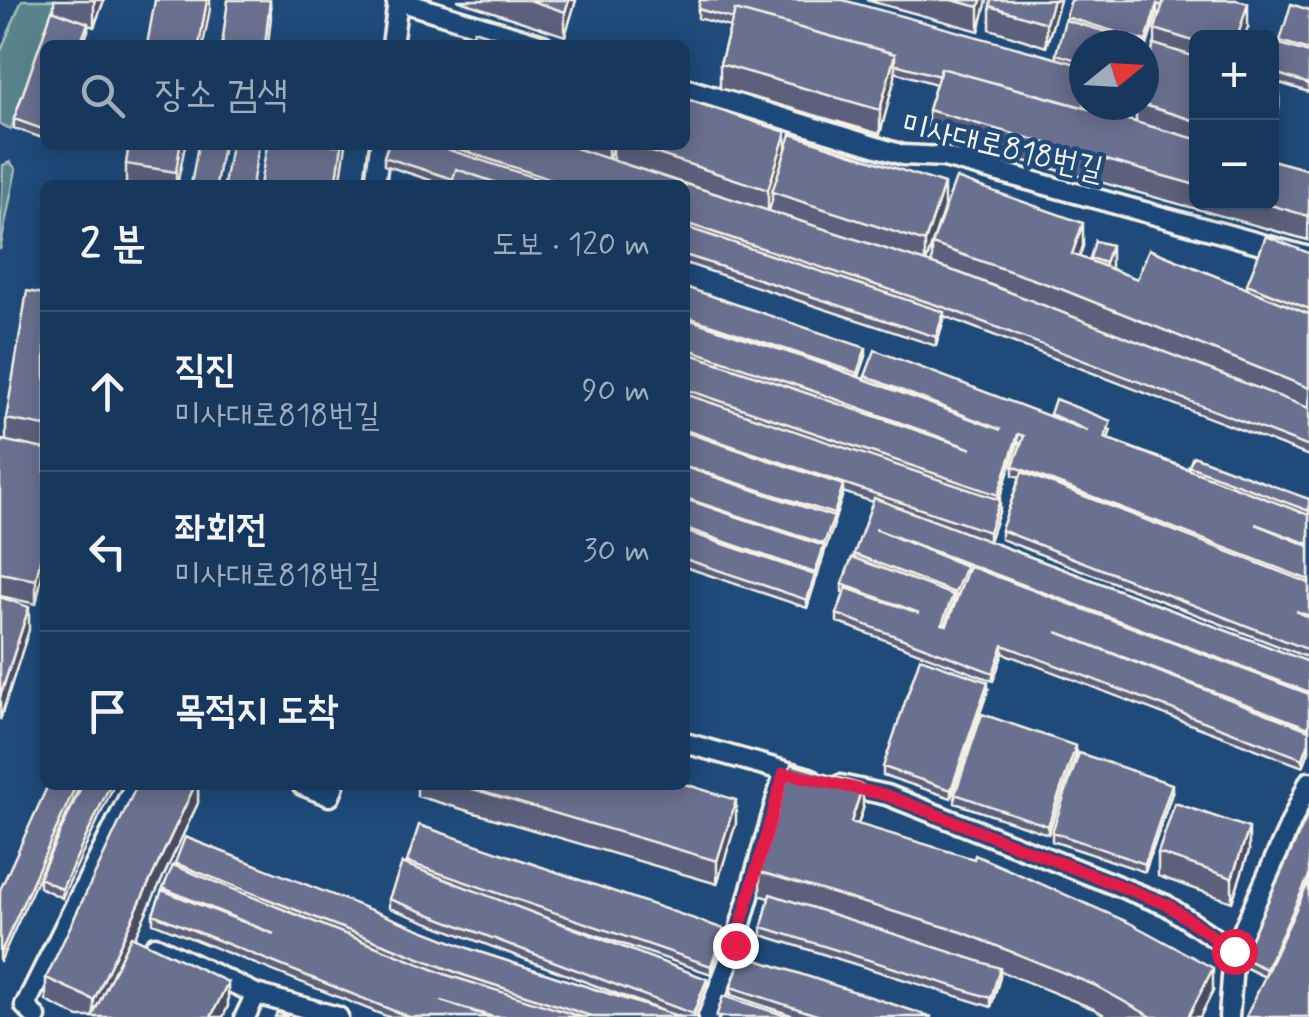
<!DOCTYPE html>
<html lang="ko">
<head>
<meta charset="utf-8">
<style>
  body { margin:0; font-family:Mynerve,"Poor Story",sans-serif; background:#244365; color:#f1f3f6 }
  .controls { position:absolute; right:30px; top:30px; display:grid; overflow:hidden; border-radius:15px; box-shadow:0 5px 25px #0003 }
  .controls button { width:90px; height:90px; display:grid; place-items:center; padding:0; border:0; border-bottom:2px solid #365272; background:#17385c; color:#f1f3f6; font:50px sans-serif }
  .compass { position:absolute; left:1069px; top:30px; width:90px; height:90px; border-radius:50%; background:#17385c; box-shadow:0 5px 25px #0003; rotate:72deg }
  .stop { position:absolute; width:30px; height:30px; margin:-22px; border:8px solid #e11d48; border-radius:50%; background:#fff }
  .stop.end { background:#e11d48; border-color:#fff; box-shadow:0 2px 10px #0008 }
  .list { margin:0; padding:0; list-style:none }
  h2 { display:flex; justify-content:space-between; align-items:center; height:130px; margin:0; padding:0 40px; font-size:42px }
  h2 small { font-size:32px; font-weight:400; color:#9eacbb }
  .list li { display:grid; grid-template-columns:65px 1fr auto; gap:30px; align-items:center; box-sizing:border-box; height:160px; padding:0 40px; border-top:2px solid #365272 }
  .list b { display:block; font-size:38px; white-space:nowrap }
  .list p { margin:0; font-size:32px; white-space:nowrap; color:#9eacbb }
  .list em { font-size:32px; font-style:normal; color:#9eacbb }
  .icon { flex:none; width:55px; height:55px; fill:none; stroke:currentColor; stroke-width:2; stroke-linecap:round; stroke-linejoin:round }
  .map { position:relative; flex:none; width:1309px; height:1017px; overflow:hidden }
  .search { position:absolute; background:#17385c; box-shadow:0 5px 25px #0003; left:40px; top:40px; width:650px; height:110px; display:flex; align-items:center; gap:25px; box-sizing:border-box; padding:0 35px; border-radius:15px; color:#9eacbb; font-size:38px }
  .panel { position:absolute; background:#17385c; box-shadow:0 5px 25px #0003; left:40px; top:180px; width:650px; height:610px; border-radius:15px }
  .map>svg:first-child { display:block }
</style>
</head>
<body>
<div class="map">
<svg width="1309" height="1017" viewBox="0 0 1309 1017">
  <rect width="100%" height="100%" fill="#1f4a7a"/>
  <filter id="ink" filterUnits="userSpaceOnUse"><feTurbulence type="fractalNoise" baseFrequency=".01" numOctaves="2"/><feDisplacementMap in="SourceGraphic" scale="20" xChannelSelector="R" yChannelSelector="G"/><feConvolveMatrix kernelMatrix="1 2 1 2 8 2 1 2 1" color-interpolation-filters="sRGB"/></filter>
  <g filter="url(#ink)">
    <!-- green -->
    <path fill="#59838a" stroke="#a6bab9" stroke-width="2.5" d="M 22,0 L 56,0 L 11,129 L 0,124 L 0,53 Z
      M 10,162 L 16,169 L 0,250 L 3,165 Z"/>
    <g fill="none" stroke-linecap="round" stroke-linejoin="round">
      <defs>
        <path id="service" d="M 396,0 L 543,45
          M 392,45 L 398,1
          M 685,88 L 903,155 L 944,157 L 1309,257
          M 375,185 L 380,145
          M 685,743 L 810,778
          M 302,785 L 330,796 L 334,785
          M 840,785 L 887,795 L 1166,905 L 1234,951
          M 155,946 L 256,994 L 338,1017
          M 36,1017 L 25,1006 L 135,785
          M 245,1017 L 256,994
          M 708,1017 L 735,945 L 784,773
          M 1229,1017 L 1234,951 L 1309,782"/>
      </defs>
      <!-- service casing -->
      <use href="#service" stroke="#f4f1e8" stroke-width="25"/>
      <!-- service -->
      <use href="#service" stroke="#1f4a7a" stroke-width="18"/>
    </g>
    <!-- wall -->
    <path fill="#5b607b" stroke="#f4f1e8" stroke-width="2.5" fill-rule="evenodd" d="M 54,0 L 104,0 L 94,27 L 88,25 L 88,31 L 45,45 L 45,139 L 14,128 L 14,119 L 54,11 Z
      M 457,0 L 576,0 L 565,36 Z
      M 866,0 L 987,0 L 979,31 Z
      M 1060,0 L 1046,47 L 990,29 L 990,6 Z
      M 1071,0 L 1237,0 L 1248,27 L 1196,38 L 1196,202 L 1272,202 L 1309,170 L 1308,240 L 928,134 L 928,110 L 936,84 L 895,72 L 895,77 L 880,134 L 720,88 L 720,64 L 730,27 L 698,18 L 698,9 L 1056,59 L 1056,54 ZM 1157,13 L 1160,14 L 1155,29 L 1155,45 L 1144,105 L 1136,105 L 1136,122 L 1125,119 L 1129,105 L 1084,105 L 1084,45 L 1144,45 L 1144,55 Z
      M 1309,10 L 1309,92 L 1279,83 L 1279,107 L 1272,130 L 1272,51 L 1280,44 L 1280,41 Z
      M 129,145 L 185,145 L 177,185 L 126,185 L 126,164 Z
      M 388,145 L 613,145 L 609,159 L 613,160 L 613,145 L 685,145 L 786,149 L 944,208 L 932,244 L 1083,246 L 1079,257 L 1090,261 L 1095,241 L 1110,269 L 1137,279 L 1247,289 L 1247,284 L 1309,253 L 1309,456 L 944,316 L 936,346 L 685,263 L 685,185 L 445,185 L 384,165 L 384,157 ZM 932,244 L 932,264 L 926,262 Z
      M 685,287 L 866,356 L 859,377 L 865,379 L 865,376 L 1050,417 L 1050,414 L 1111,430 L 1108,439 L 1189,469 L 1189,466 L 1309,499 L 1309,658 L 1001,539 L 1001,530 L 1020,477 L 1013,475 L 1013,466 L 1021,444 L 1018,442 L 999,500 L 1000,509 L 989,541 L 1309,662 L 1309,751 L 1303,767 L 1003,653 L 993,681 L 837,622 L 837,614 L 844,593 L 842,592 L 842,584 L 854,557 L 873,502 L 843,492 L 807,608 L 685,567 ZM 966,571 L 967,572 L 947,625 L 945,625 L 953,601 L 955,602 Z
      M 45,294 L 45,560 L 36,604 L 0,596 L 0,449 L 6,441 L 6,419 Z
      M 988,690 L 951,798 L 883,775 L 883,767 Z
      M 1076,755 L 1048,834 L 955,803 L 955,794 Z
      M 685,784 L 736,823 L 717,884 L 417,796 L 417,785 Z
      M 82,785 L 62,898 L 39,887 L 39,878 Z
      M 198,785 L 198,803 L 134,937 L 228,1006 L 223,1017 L 79,1017 L 46,1001 L 46,978 Z
      M 1172,793 L 1145,872 L 1052,841 L 1052,832 Z
      M 863,809 L 858,824 L 1213,991 L 1200,1017 L 1108,1017 L 1094,1009 L 1000,971 L 1000,977 L 991,1007 L 762,935 L 762,927 L 769,898 L 760,895 L 760,872 Z
      M 1309,812 L 1309,1017 L 1265,977 L 1242,966 L 1242,958 Z
      M 1249,851 L 1232,902 L 1158,876 L 1158,853 Z
      M 407,862 L 724,937 L 711,974 L 558,922 L 707,987 L 696,1017 L 388,1017 L 153,923 L 153,914 L 163,888 L 175,866 L 175,863 L 473,950 L 663,1011 L 389,908 L 389,899 Z
      M 731,987 L 932,1017 L 797,1017 L 731,995 Z"/>
    <!-- shaded-wall -->
    <path fill="#4a4e64" stroke="#f4f1e8" stroke-width="2.5" d="M 95,0 L 104,0 L 94,27 L 94,3 Z
      M 207,0 L 210,0 L 210,9 L 203,45 L 199,45 Z
      M 270,0 L 271,17 L 268,45 L 265,45 Z
      M 569,0 L 576,0 L 565,36 L 565,12 Z
      M 981,0 L 987,0 L 979,31 L 979,7 Z
      M 1053,0 L 1060,0 L 1046,47 L 1046,23 Z
      M 1248,3 L 1248,27 L 1244,38 L 1237,38 Z
      M 1157,4 L 1157,13 L 1146,49 L 1146,41 Z
      M 88,23 L 88,31 L 83,45 L 80,45 Z
      M 895,54 L 895,77 L 880,134 L 880,110 Z
      M 1279,83 L 1279,107 L 1272,130 L 1272,106 Z
      M 786,132 L 786,156 L 772,192 L 772,201 L 768,214 L 768,190 Z
      M 180,145 L 185,145 L 177,185 L 176,185 L 176,172 Z
      M 342,145 L 346,145 L 340,185 L 336,185 Z
      M 608,145 L 613,145 L 608,161 Z
      M 944,184 L 944,208 L 925,265 L 925,242 Z
      M 1083,223 L 1083,246 L 1072,278 L 1072,254 Z
      M 1111,245 L 1111,269 L 1105,287 L 1105,263 Z
      M 944,312 L 944,320 L 936,346 L 936,337 Z
      M 866,348 L 866,356 L 857,381 L 857,373 Z
      M 1018,434 L 1018,442 L 998,504 L 998,495 Z
      M 843,485 L 843,494 L 834,522 L 834,514 Z
      M 1000,500 L 1000,509 L 989,541 L 989,532 Z
      M 834,517 L 834,525 L 824,553 L 824,544 Z
      M 45,536 L 45,560 L 36,604 L 36,580 Z
      M 824,546 L 824,555 L 807,608 L 807,600 Z
      M 966,566 L 966,574 L 955,602 L 955,593 Z
      M 953,595 L 953,603 L 942,632 L 942,624 Z
      M 29,607 L 29,630 L 0,720 L 0,697 Z
      M 1003,645 L 1003,653 L 993,681 L 993,673 Z
      M 988,682 L 988,690 L 951,798 L 951,790 Z
      M 1309,742 L 1309,751 L 1303,767 L 1303,759 Z
      M 1076,746 L 1076,755 L 1048,834 L 1048,826 Z
      M 1172,784 L 1172,793 L 1145,872 L 1145,864 Z
      M 76,785 L 80,785 L 0,962 L 0,954 Z
      M 110,785 L 114,785 L 62,898 L 62,889 Z
      M 195,785 L 198,785 L 198,803 L 97,1017 L 94,1017 L 94,1000 Z
      M 863,785 L 863,809 L 851,845 L 851,822 Z
      M 736,800 L 736,823 L 717,884 L 717,861 Z
      M 1249,828 L 1249,851 L 1232,902 L 1232,878 Z
      M 1309,876 L 1309,885 L 1266,978 L 1266,969 Z
      M 724,929 L 724,937 L 711,974 L 711,966 Z
      M 1000,968 L 1000,977 L 991,1007 L 991,998 Z
      M 1213,968 L 1213,991 L 1200,1017 L 1188,1017 Z
      M 707,979 L 707,987 L 696,1017 L 693,1017 Z
      M 228,982 L 228,1006 L 223,1017 L 211,1017 Z"/>
    <!-- building -->
    <path fill="#6a708f" stroke="#f4f1e8" stroke-width="2.5" d="M 155,0 L 207,0 L 199,45 L 147,45 Z
      M 228,0 L 270,0 L 265,45 L 222,45 Z
      M 529,0 L 569,0 L 565,12 Z
      M 700,0 L 843,0 L 1084,66 L 1084,105 L 1127,105 L 1123,118 L 941,68 L 939,76 L 895,64 L 895,54 L 735,10 L 733,19 L 698,9 Z
      M 951,0 L 981,0 L 979,7 Z
      M 991,0 L 1053,0 L 1046,23 L 990,6 Z
      M 1071,0 L 1164,0 L 1162,6 L 1157,4 L 1146,41 L 1066,17 Z
      M 1164,0 L 1237,0 L 1248,3 L 1237,38 L 1196,38 L 1196,42 L 1155,29 Z
      M 1291,4 L 1309,10 L 1309,50 L 1280,41 Z
      M 52,10 L 88,23 L 80,45 L 45,45 L 45,130 L 14,119 Z
      M 735,10 L 895,54 L 880,110 L 720,64 Z
      M 1065,20 L 1145,43 L 1144,47 L 1144,45 L 1084,45 L 1084,62 L 1056,54 Z
      M 474,30 L 520,45 L 469,45 Z
      M 1274,42 L 1309,53 L 1309,84 L 1272,72 L 1272,51 Z
      M 1154,44 L 1196,57 L 1196,121 L 1144,105 L 1144,77 Z
      M 941,68 L 1196,139 L 1196,185 L 928,110 Z
      M 1272,81 L 1279,83 L 1272,106 Z
      M 685,99 L 786,132 L 768,190 L 630,145 L 685,145 Z
      M 791,134 L 944,184 L 925,242 L 772,192 Z
      M 129,145 L 180,145 L 176,172 L 126,164 Z
      M 198,145 L 223,145 L 216,185 L 191,185 Z
      M 231,145 L 259,145 L 252,185 L 224,185 Z
      M 267,145 L 342,145 L 336,185 L 260,185 Z
      M 388,145 L 434,145 L 557,185 L 503,185 L 456,169 L 453,179 L 384,157 Z
      M 446,145 L 566,145 L 960,273 L 1309,408 L 1309,447 L 949,309 L 685,223 L 685,185 L 568,185 Z
      M 1272,160 L 1309,170 L 1309,210 L 1308,216 L 1260,202 L 1272,202 Z
      M 456,169 L 503,185 L 451,185 Z
      M 956,178 L 1083,223 L 1072,254 L 1137,279 L 1149,249 L 1309,314 L 1309,388 L 1061,289 L 932,244 Z
      M 65,179 L 103,185 L 64,185 Z
      M 685,227 L 944,312 L 936,337 L 685,255 Z
      M 1266,236 L 1309,253 L 1309,309 L 1247,284 Z
      M 1095,241 L 1111,245 L 1105,263 L 1090,258 Z
      M 685,287 L 866,348 L 857,373 L 685,316 Z
      M 27,291 L 45,294 L 45,426 L 6,419 Z
      M 685,318 L 829,366 L 1001,430 L 865,376 L 875,350 L 1088,431 L 1050,414 L 1055,399 L 1111,421 L 1105,438 L 1309,515 L 1309,544 L 1255,524 L 1309,546 L 1309,580 L 1013,466 L 1024,436 L 1018,434 L 998,495 L 685,389 L 685,352 L 972,449 L 819,393 L 685,348 Z
      M 685,394 L 1000,500 L 989,532 L 685,430 Z
      M 685,432 L 843,485 L 834,514 L 685,466 Z
      M 2,440 L 45,449 L 45,536 L 36,580 L 0,573 L 0,449 Z
      M 1193,456 L 1309,499 L 1309,511 L 1189,466 Z
      M 685,467 L 834,517 L 824,544 L 685,498 Z
      M 1022,472 L 1309,583 L 1309,616 L 1296,611 L 1309,617 L 1309,650 L 1001,530 Z
      M 874,498 L 1309,662 L 1309,692 L 875,529 L 966,566 L 955,593 L 854,554 Z
      M 685,499 L 824,546 L 815,573 L 685,528 Z
      M 685,531 L 815,575 L 807,600 L 685,559 Z
      M 852,557 L 953,595 L 942,624 L 947,625 L 969,566 L 1309,694 L 1309,728 L 1057,632 L 1309,730 L 1309,742 L 1303,759 L 1003,645 L 993,673 L 837,614 L 846,588 L 919,613 L 842,584 Z
      M 0,597 L 29,607 L 0,697 Z
      M 920,658 L 988,682 L 951,790 L 883,767 Z
      M 982,714 L 1076,746 L 1048,826 L 955,794 Z
      M 1079,753 L 1172,784 L 1145,864 L 1052,832 Z
      M 791,764 L 863,785 L 851,822 L 974,859 L 975,855 L 1128,922 L 1213,968 L 1188,1017 L 1152,1017 L 1094,985 L 962,932 L 760,872 Z
      M 685,784 L 736,800 L 717,861 L 459,785 Z
      M 48,785 L 76,785 L 0,954 L 0,890 Z
      M 82,785 L 110,785 L 62,889 L 39,878 Z
      M 137,785 L 195,785 L 94,1000 L 46,978 Z
      M 1175,803 L 1249,828 L 1232,878 L 1158,853 Z
      M 1309,812 L 1309,876 L 1266,969 L 1242,958 Z
      M 419,825 L 724,929 L 711,966 L 407,862 Z
      M 185,837 L 473,950 L 681,1017 L 594,1017 L 463,975 L 175,863 Z
      M 402,863 L 707,979 L 693,1014 L 389,899 Z
      M 173,865 L 447,975 L 582,1017 L 493,1017 L 441,1001 L 490,1017 L 409,1017 L 153,914 L 162,890 L 274,934 L 163,888 Z
      M 1309,881 L 1309,1017 L 1246,1017 Z
      M 770,894 L 1000,968 L 991,998 L 762,927 Z
      M 131,936 L 228,982 L 211,1017 L 92,1017 Z
      M 742,955 L 932,1017 L 823,1017 L 731,987 Z
      M 723,996 L 790,1017 L 716,1017 Z
      M 277,1012 L 288,1017 L 275,1017 Z"/>
  </g>
  <g fill="none" stroke-linecap="round" stroke-linejoin="round" filter="url(#ink)">
    <!-- route -->
    <path stroke="#e11d48" stroke-width="12" d="M 735,945 L 784,773 L 886,795 L 1166,904 L 1234,951"/>
  </g>
  <g text-anchor="middle" stroke-width="9" stroke-linejoin="round" paint-order="stroke">
    <!-- street labels -->
    <g font-size="32" fill="#f4f1e8" stroke="#1f4a7a">
      <text transform="translate(1003 146) rotate(13)" y="11">미사대로818번길</text>
    </g>
  </g>
</svg>
<div class="controls">
<button>+</button>
<button>−</button>
</div>
<svg class="compass" viewBox="-18 -18 36 36"><path d="M0-13l5 13h-10z" fill="#e53935"/><path d="M0 13l5-13h-10z" fill="#9eacbb"/></svg>
<div class="stop" style="left:1234px;top:951px"></div>
<div class="stop end" style="left:735px;top:945px"></div>
<div class="search"><svg class="icon" aria-label="search" viewBox="0 0 24 24"><circle cx="10" cy="10" r="6"/><path d="M15 15l6 6"/></svg>장소 검색</div>
<section class="panel">
<h2>2 분<small>도보 · 120 m</small></h2>
<ul class="list">
<li><svg class="icon" aria-label="ahead" viewBox="0 0 24 24"><path d="M12 20V5M6 11l6-6 6 6"/></svg><div><b>직진</b><p>미사대로818번길</p></div><em>90 m</em></li>
<li><svg class="icon" aria-label="left" viewBox="0 0 24 24"><path d="M17 20v-9H6M10 6l-5 5 5 5"/></svg><div><b>좌회전</b><p>미사대로818번길</p></div><em>30 m</em></li>
<li><svg class="icon" aria-label="arrive" viewBox="0 0 24 24"><path d="M6 21V4h12l-3 4 3 4H6"/></svg><div><b>목적지 도착</b></div></li>
</ul>
</section>
</div>
</body>
</html>
